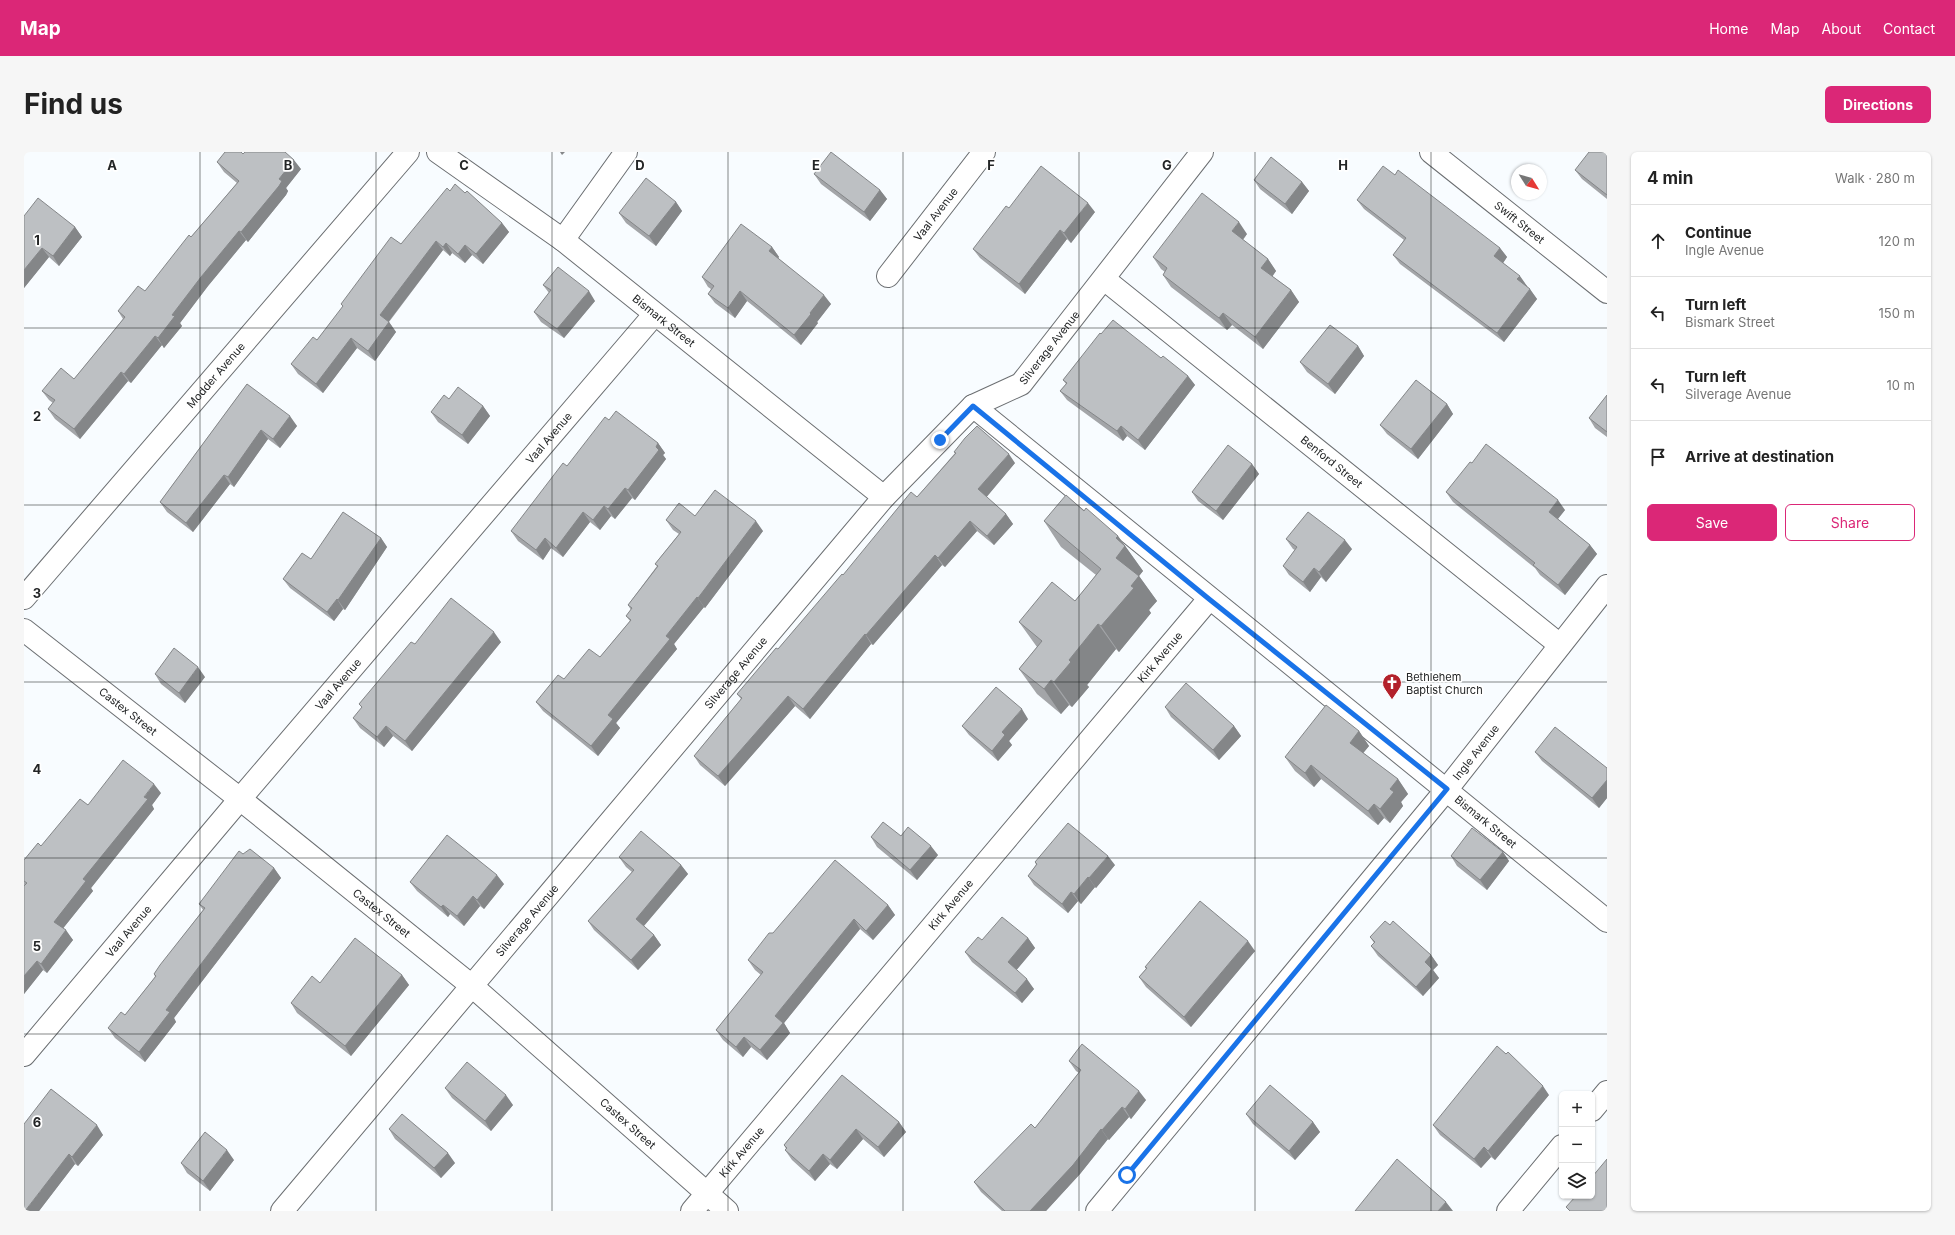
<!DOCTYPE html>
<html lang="en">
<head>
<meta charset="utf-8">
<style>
  body { margin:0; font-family:Inter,sans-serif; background:#f6f6f6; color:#222 }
  .controls { position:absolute; right:12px; bottom:12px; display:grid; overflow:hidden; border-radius:6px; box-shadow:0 1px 3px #0004 }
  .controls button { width:36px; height:36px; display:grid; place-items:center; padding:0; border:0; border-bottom:1px solid #e0e0e0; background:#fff; color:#222; font:20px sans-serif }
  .compass { position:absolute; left:1487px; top:12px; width:36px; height:36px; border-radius:50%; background:#fff; box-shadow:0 1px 3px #0004; rotate:127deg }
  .stop { position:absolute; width:12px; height:12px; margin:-9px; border:3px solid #1a73e8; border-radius:50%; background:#fff }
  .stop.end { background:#1a73e8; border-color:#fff; box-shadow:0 1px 4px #0008 }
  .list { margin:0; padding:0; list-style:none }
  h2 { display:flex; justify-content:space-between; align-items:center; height:52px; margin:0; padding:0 16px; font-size:17px }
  h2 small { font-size:13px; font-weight:400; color:#767676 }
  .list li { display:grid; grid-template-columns:26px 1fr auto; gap:12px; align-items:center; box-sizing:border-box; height:72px; padding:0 16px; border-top:1px solid #e0e0e0 }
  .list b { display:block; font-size:15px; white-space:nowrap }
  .list p { margin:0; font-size:13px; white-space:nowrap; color:#767676 }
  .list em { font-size:13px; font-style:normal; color:#767676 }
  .actions { display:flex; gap:8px; padding:12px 16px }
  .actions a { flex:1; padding:9px 0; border:1px solid #db2777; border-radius:6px; text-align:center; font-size:14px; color:#db2777 }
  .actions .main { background:#db2777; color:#fff }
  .icon { flex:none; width:22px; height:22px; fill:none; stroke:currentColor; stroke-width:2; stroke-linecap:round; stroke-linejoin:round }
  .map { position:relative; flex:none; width:1583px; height:1059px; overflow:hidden; border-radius:6px }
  header { display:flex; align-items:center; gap:24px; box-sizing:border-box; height:56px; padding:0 20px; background:#db2777; color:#fff }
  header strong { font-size:19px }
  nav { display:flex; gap:22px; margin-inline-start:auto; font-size:14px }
  .intro { display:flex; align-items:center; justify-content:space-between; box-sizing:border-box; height:96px; padding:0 24px }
  h1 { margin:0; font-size:28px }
  .button { padding:10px 18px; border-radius:6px; background:#db2777; color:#fff; font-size:14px; font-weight:700 }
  main { display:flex; gap:24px; padding:0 24px }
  aside { flex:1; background:#fff; border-radius:6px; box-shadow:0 1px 3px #0004 }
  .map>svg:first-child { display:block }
</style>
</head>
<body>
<header>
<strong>Map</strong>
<nav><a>Home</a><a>Map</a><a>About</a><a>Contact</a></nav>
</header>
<div class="intro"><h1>Find us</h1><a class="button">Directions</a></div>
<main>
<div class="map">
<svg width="1583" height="1059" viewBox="0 0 1583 1059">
  <rect width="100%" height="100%" fill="#f8fcff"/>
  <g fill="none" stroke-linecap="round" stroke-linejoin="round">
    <defs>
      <g id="street">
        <path id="s1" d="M 414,0 L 539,88 L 860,345"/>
        <path id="s2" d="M 1407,0 L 1583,140"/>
        <path d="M 539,88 L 602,0"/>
        <path id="s3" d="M 864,124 L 960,0"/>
        <path id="s4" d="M 1080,127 L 1536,493"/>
        <path id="s5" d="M 949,254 C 1160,426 1373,596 1583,769"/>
        <path id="s6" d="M 0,446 L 384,0"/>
        <path id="s7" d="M 0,478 L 216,647 L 448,834 L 703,1059"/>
        <path id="s8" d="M 0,903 L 216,647 L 630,163"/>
        <path d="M 1568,958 L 1583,940"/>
        <path id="s9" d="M 258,1059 L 860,345 L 949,254 L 997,232 L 1178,0"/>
        <path id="s10" d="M 668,1059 L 1185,447"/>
        <path id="s11" d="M 1073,1059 L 1423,637 L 1583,434"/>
        <path d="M 1484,1059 L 1538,994"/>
      </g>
    </defs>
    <!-- street casing -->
    <use href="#street" stroke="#6c6f72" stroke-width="24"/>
    <!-- street -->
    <use href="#street" stroke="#fff" stroke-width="22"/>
  </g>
  <!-- wall -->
  <path fill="#a3a5a8" d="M 1583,0 L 1583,47 L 1558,27 L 1551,18 Z
    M 219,2 L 277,17 L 262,36 L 264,39 L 262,43 L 224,90 L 222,88 L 184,134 L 156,171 L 158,174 L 140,196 L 138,193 L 107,231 L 104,229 L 56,287 L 31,267 L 24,257 L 29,251 L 25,248 L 18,239 L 50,227 L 99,167 L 94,159 L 121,139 L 213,31 L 200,20 L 193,10 Z
    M 790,22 L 856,38 L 863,47 L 846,69 L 797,32 Z
    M 1371,23 L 1476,96 L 1483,105 L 1479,111 L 1503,134 L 1513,147 L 1480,190 L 1376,112 L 1369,103 L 1380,88 L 1340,57 L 1333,48 Z
    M 1230,28 L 1278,30 L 1285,39 L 1268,62 L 1236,37 Z
    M 426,39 L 478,71 L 485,80 L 459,112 L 448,103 L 441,111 L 428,101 L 426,104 L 419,98 L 365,170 L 372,180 L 351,209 L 333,196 L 299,241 L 274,222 L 267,212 L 293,188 L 319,155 L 317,152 L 377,92 Z
    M 652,50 L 658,59 L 632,94 L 602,71 L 595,61 Z
    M 985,56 L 1071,60 L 1047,91 L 1043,87 L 1001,142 L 956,106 L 949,97 Z
    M 0,64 L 51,75 L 58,85 L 35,114 L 25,105 L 0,136 Z
    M 1223,82 L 1219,88 L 1244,107 L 1252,119 L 1248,124 L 1267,138 L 1275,150 L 1239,197 L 1208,173 L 1203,178 L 1147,135 L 1139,123 L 1141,120 L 1137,117 L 1129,105 Z
    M 748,95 L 755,105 L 754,106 L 807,152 L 793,170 L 794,171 L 777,193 L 723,149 L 711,166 L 691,151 L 684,142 L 687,137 L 684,135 L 678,125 Z
    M 519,133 L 571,149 L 540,186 L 517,170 L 510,160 L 525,141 Z
    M 1077,182 L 1137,206 L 1164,224 L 1171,233 L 1121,298 L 1103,284 L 1099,289 L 1043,248 L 1036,239 L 1042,232 L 1039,228 Z
    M 1334,194 L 1340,204 L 1311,242 L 1283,220 L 1276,210 Z
    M 223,232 L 273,274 L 256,296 L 244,287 L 210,335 L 206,332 L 169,380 L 143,360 L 136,350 Z
    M 1583,243 L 1583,285 L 1571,276 L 1565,266 Z
    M 425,247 L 459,254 L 466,264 L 444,292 L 414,270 L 407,260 Z
    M 1423,252 L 1429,262 L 1394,307 L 1363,282 L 1356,273 Z
    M 585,268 L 634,291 L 641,301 L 639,303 L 642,307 L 611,348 L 608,346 L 591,367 L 587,364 L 576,378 L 566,370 L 539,405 L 527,396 L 519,408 L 494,389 L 487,379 L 543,314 Z
    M 930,300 L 991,311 L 962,345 L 982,362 L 989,372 L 970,393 L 953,379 L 921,415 L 918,413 L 849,493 L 847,492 L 786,567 L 771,554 L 701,634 L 676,613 L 670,604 L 717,547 L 713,542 L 754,497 L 819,423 L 893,345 L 931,301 Z
    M 1448,311 L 1541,358 L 1534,367 L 1566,393 L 1573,402 L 1541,443 L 1516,423 L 1511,416 L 1429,350 L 1422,340 Z
    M 1228,312 L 1235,322 L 1199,368 L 1174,349 L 1168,340 Z
    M 1060,359 L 1094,384 L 1119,419 L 1115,424 L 1133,449 L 1125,458 L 1127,461 L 1095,500 L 1092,497 L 1063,533 L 1065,535 L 1048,555 L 1045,553 L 1037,562 L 1013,542 L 995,517 L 1013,495 L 995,470 L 1051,449 L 1072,423 L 1037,395 L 1020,369 Z
    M 671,364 L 739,379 L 681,456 L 680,455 L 650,492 L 653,497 L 592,571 L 596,576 L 574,604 L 519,559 L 512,550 L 540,527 L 576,505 L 606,469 L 602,464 L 607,458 L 604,453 L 633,414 L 631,412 L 655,382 L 649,378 L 642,368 Z
    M 357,386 L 363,395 L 321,458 L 319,457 L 310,469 L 266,436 L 259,427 L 287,407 Z
    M 1262,387 L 1328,397 L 1302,430 L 1297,425 L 1286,440 L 1265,423 L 1259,414 L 1271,398 L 1269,397 Z
    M 477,490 L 388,599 L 369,584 L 360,595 L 336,576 L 329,566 L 338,556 L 335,552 L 391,492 Z
    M 131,522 L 181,525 L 161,551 L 137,532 Z
    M 1141,555 L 1210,574 L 1217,584 L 1195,608 L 1147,565 Z
    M 1004,567 L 985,589 L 988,593 L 974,609 L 945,583 L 938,574 Z
    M 1335,579 L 1345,594 L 1339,601 L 1374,627 L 1384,642 L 1377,650 L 1379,654 L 1366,671 L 1360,666 L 1354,673 L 1297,627 L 1290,635 L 1271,619 L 1261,605 Z
    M 1511,600 L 1583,616 L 1583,646 L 1575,656 L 1518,609 Z
    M 137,641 L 128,653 L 130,657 L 67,736 L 69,739 L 39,776 L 49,788 L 23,821 L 19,818 L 0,842 L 0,734 L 1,734 L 0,733 L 0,708 L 17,694 Z
    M 877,684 L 914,703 L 893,728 L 853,695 L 847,685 Z
    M 1479,700 L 1485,709 L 1463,738 L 1433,714 L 1427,704 Z
    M 219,702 L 250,716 L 257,726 L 150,866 L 152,870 L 121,910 L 91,886 L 84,876 L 101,863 L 131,825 L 130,822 L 179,758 L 175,752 Z
    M 595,705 L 657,713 L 664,722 L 620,774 L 630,783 L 637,793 L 614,818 L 570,778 L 564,769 L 608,720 L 602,715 Z
    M 1011,710 L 1091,713 L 1072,736 L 1071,735 L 1057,752 L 1054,749 L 1044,761 L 1010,733 L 1004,724 L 1012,713 Z
    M 386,730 L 480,732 L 460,757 L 456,754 L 440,774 L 426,762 L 424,765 L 393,739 Z
    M 864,753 L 871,763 L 849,788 L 836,777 L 760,871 L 766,881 L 743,908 L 727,895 L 719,905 L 699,888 L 692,878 L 737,823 L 731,818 L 724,808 L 749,781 Z
    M 1366,773 L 1407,803 L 1414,813 L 1409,818 L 1415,826 L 1399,844 L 1354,804 L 1347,794 L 1350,791 L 1346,785 Z
    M 1004,786 L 1011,796 L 992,818 L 1010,837 L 998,851 L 948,810 L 941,800 L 958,788 Z
    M 1231,799 L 1167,875 L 1122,835 L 1115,825 L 1122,817 L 1121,815 Z
    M 378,823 L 385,833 L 327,904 L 273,861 L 267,851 L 296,831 Z
    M 1045,909 L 1122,948 L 1107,967 L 1105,965 L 1085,988 L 1084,987 L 1056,1022 L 1022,1059 L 978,1059 L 957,1040 L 950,1030 L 1011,976 L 1055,921 L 1052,919 Z
    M 818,923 L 875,970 L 882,980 L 860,1005 L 839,987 L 813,1017 L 806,1012 L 791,1029 L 768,1008 L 761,998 L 762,997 L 760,993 Z
    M 421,936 L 489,953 L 467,979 L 428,946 Z
    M 27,937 L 79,983 L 54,1014 L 51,1012 L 15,1059 Z
    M 1525,943 L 1471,1008 L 1467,1005 L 1457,1016 L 1416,983 L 1409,973 Z
    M 1222,962 L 1289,970 L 1296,980 L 1271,1008 L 1229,972 Z
    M 365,977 L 431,1011 L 417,1026 L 371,987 Z
    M 210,1008 L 186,1039 L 163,1021 L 157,1011 Z"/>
  <!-- shaded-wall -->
  <path fill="#848688" d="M 536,0 L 541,0 L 538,3 Z
    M 270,8 L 277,17 L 262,36 L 264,39 L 262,43 L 224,90 L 217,80 L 255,27 Z
    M 1278,30 L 1285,39 L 1268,62 L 1261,52 Z
    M 856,38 L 863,47 L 846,69 L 840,60 Z
    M 652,50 L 658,59 L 632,94 L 625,84 Z
    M 1064,51 L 1071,60 L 1047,91 L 1040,81 Z
    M 1215,70 L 1223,82 L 1216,91 L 1208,79 Z
    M 478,71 L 485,80 L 459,112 L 452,102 Z
    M 51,75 L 58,85 L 35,114 L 29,104 Z
    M 1036,78 L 1043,87 L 1001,142 L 995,132 Z
    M 215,79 L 222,88 L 184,134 L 156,171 L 158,174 L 140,196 L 134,186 L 148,163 L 177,125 Z
    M 412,89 L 419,98 L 362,173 L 356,163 Z
    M 422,91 L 428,101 L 426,104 L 419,95 Z
    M 441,93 L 448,103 L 441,111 L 434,102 Z
    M 748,95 L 755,105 L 752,109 L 745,99 Z
    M 18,96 L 25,105 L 0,136 L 0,118 Z
    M 1476,96 L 1483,105 L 1477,114 L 1470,104 Z
    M 1244,107 L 1252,119 L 1246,128 L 1237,116 Z
    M 1496,124 L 1503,134 L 1500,137 L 1493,127 Z
    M 1506,137 L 1513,147 L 1480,190 L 1473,181 Z
    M 1267,138 L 1275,150 L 1239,197 L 1231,185 Z
    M 565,139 L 571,149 L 540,186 L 533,177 Z
    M 716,139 L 723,149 L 711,166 L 704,156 Z
    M 800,143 L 807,152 L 793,170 L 794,171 L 777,193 L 770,183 L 786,161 Z
    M 1199,161 L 1208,173 L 1203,178 L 1195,166 Z
    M 365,170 L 372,180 L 351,209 L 344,199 Z
    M 131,184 L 138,193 L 107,231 L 100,222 Z
    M 327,186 L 333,196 L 299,241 L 292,232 Z
    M 1334,194 L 1340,204 L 1311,242 L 1304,232 Z
    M 97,220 L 104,229 L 56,287 L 50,277 Z
    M 1164,224 L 1171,233 L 1121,298 L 1114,288 Z
    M 1423,252 L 1429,262 L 1394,307 L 1387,297 Z
    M 459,254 L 466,264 L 444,292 L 438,283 Z
    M 266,264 L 273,274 L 256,296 L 249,287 Z
    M 1097,274 L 1103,284 L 1099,289 L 1093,279 Z
    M 237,278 L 244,287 L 210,335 L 204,325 Z
    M 634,291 L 641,301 L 639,303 L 642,307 L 611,348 L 604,338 Z
    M 985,302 L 991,311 L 961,347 L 954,337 Z
    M 1228,312 L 1235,322 L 1199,368 L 1192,359 Z
    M 200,323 L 206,332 L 169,380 L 162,371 Z
    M 601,336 L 608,346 L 591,367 L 584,357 Z
    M 1534,348 L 1541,358 L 1532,369 L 1525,360 Z
    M 580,354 L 587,364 L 576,378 L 569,368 Z
    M 559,360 L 566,370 L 539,405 L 532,396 Z
    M 982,362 L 989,372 L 970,393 L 963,384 Z
    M 732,369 L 739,379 L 681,456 L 674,446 Z
    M 946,369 L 953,379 L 921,415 L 914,406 Z
    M 1094,384 L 1119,419 L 1115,424 L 1133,449 L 1125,458 L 1127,461 L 1095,500 L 1077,474 L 1092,406 L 1092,386 Z
    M 357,386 L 363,395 L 321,458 L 314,448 Z
    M 521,386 L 527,396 L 519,408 L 512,398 Z
    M 1321,388 L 1328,397 L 1302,430 L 1295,420 Z
    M 1566,393 L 1573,402 L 1541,443 L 1534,433 Z
    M 911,403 L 918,413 L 849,493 L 842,483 Z
    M 1290,416 L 1297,425 L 1286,440 L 1279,430 Z
    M 673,445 L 680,455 L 650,492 L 653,497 L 592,571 L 596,576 L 574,604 L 567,594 L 584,563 L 642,484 Z
    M 313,447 L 319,457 L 310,469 L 303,460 Z
    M 1074,472 L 1092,497 L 1063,533 L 1065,535 L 1048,555 L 1030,530 L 1045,508 Z
    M 470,480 L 477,490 L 388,599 L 381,589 Z
    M 841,482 L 847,492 L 786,567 L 779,557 Z
    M 174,515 L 181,525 L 161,551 L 155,541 Z
    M 1027,528 L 1045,553 L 1037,562 L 1020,537 Z
    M 764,544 L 771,554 L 701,634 L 694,624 Z
    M 998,557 L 1004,567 L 985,589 L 988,593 L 974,609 L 968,599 L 978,580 Z
    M 362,574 L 369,584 L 360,595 L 353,585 Z
    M 1210,574 L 1217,584 L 1195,608 L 1189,598 Z
    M 1335,579 L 1345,594 L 1336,605 L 1326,591 Z
    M 1287,613 L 1297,627 L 1290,635 L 1281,621 Z
    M 1374,627 L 1384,642 L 1377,650 L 1379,654 L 1366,671 L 1356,657 L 1366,637 Z
    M 1583,628 L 1583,646 L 1575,656 L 1568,646 Z
    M 130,632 L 137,641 L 128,653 L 130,657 L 67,736 L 69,739 L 37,779 L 30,770 L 59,727 Z
    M 1350,652 L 1360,666 L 1354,673 L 1344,659 Z
    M 907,694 L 914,703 L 893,728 L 886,718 Z
    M 1479,700 L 1485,709 L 1463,738 L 1456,728 Z
    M 1084,704 L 1091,713 L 1072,736 L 1065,726 Z
    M 657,713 L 664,722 L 618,776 L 612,767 Z
    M 250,716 L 257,726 L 150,866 L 152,870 L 121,910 L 115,900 L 142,858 Z
    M 473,723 L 480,732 L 460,757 L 453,748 Z
    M 1064,725 L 1071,735 L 1057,752 L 1050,742 Z
    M 1047,740 L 1054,749 L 1044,761 L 1038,752 Z
    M 449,744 L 456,754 L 440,774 L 433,764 Z
    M 419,753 L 426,762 L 424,765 L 417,755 Z
    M 864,753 L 871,763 L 849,788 L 842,779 Z
    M 830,767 L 836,777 L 760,871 L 766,881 L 743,908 L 736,898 L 751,864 Z
    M 42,778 L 49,788 L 23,821 L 17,812 Z
    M 630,783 L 637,793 L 614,818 L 607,808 Z
    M 1004,786 L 1011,796 L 991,820 L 984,810 Z
    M 1224,789 L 1231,799 L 1167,875 L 1160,865 Z
    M 1407,803 L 1414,813 L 1409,818 L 1415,826 L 1399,844 L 1392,835 L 1401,810 Z
    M 13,809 L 19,818 L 0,842 L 0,824 Z
    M 378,823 L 385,833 L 327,904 L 321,894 Z
    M 1003,827 L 1010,837 L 998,851 L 991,841 Z
    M 720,885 L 727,895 L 719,905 L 712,895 Z
    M 1519,934 L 1525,943 L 1471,1008 L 1464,999 Z
    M 1115,939 L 1122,948 L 1107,967 L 1101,957 Z
    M 482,943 L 489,953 L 467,979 L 461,969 Z
    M 1098,955 L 1105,965 L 1085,988 L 1078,978 Z
    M 875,970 L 882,980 L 860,1005 L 854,995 Z
    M 1289,970 L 1296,980 L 1271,1008 L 1265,999 Z
    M 73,973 L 79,983 L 54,1014 L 48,1005 Z
    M 832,977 L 839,987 L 813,1017 L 806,1008 Z
    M 1077,977 L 1084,987 L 1056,1022 L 1022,1059 L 1006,1059 Z
    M 1460,995 L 1467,1005 L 1457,1016 L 1450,1007 Z
    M 203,998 L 210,1008 L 186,1039 L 179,1029 Z
    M 424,1001 L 431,1011 L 417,1026 L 410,1016 Z
    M 45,1002 L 51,1012 L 15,1059 L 1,1059 Z
    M 799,1002 L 806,1012 L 791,1029 L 785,1019 Z
    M 1422,1050 L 1429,1059 L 1414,1059 Z"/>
  <!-- building -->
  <path fill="#bdc0c3" stroke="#848688" d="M 201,0 L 217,0 L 219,2 L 221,0 L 261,0 L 270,8 L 255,27 L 258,29 L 255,34 L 217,80 L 215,79 L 177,125 L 148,163 L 151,164 L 134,186 L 131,184 L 100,222 L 97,220 L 50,277 L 24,257 L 31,248 L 18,239 L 37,216 L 50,227 L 101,165 L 94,159 L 114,134 L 121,139 L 165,83 L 167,85 L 215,29 L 193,10 Z
    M 807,0 L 856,38 L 840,60 L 790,22 Z
    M 1565,0 L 1583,0 L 1583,43 L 1551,18 Z
    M 1247,5 L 1278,30 L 1261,52 L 1230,28 Z
    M 1017,14 L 1064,51 L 1040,81 L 1036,78 L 995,132 L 949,97 L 982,54 L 985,56 Z
    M 1359,14 L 1371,23 L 1374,18 L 1476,96 L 1470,104 L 1496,124 L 1493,127 L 1506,137 L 1473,181 L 1369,103 L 1382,86 L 1333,48 Z
    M 622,26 L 652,50 L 625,84 L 595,61 Z
    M 431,32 L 441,41 L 443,39 L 478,71 L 452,102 L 441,93 L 434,102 L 422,91 L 419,95 L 412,89 L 356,163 L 365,170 L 344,199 L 327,186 L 292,232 L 267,212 L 289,185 L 293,188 L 319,154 L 317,152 L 367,85 L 377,92 L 423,36 L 426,39 Z
    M 1178,41 L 1215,70 L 1208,79 L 1244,107 L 1237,116 L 1267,138 L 1231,185 L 1199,161 L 1195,166 L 1139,123 L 1143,116 L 1129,105 Z
    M 14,46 L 51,75 L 29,104 L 18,96 L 0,118 L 0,64 Z
    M 717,72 L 748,95 L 745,99 L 800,143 L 786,161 L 787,162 L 770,183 L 716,139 L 704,156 L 684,142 L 690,134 L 678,125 Z
    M 534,115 L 565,139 L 533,177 L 510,160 L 527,138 L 519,133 Z
    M 1089,168 L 1137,206 L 1139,204 L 1164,224 L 1114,288 L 1097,274 L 1093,279 L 1036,239 L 1043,231 L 1039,228 L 1076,181 L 1077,182 Z
    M 1306,173 L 1334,194 L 1304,232 L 1276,210 Z
    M 1392,228 L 1423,252 L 1387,297 L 1356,273 Z
    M 223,232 L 266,264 L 249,287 L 237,278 L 204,325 L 200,323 L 162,371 L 136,350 Z
    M 434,235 L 459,254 L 438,283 L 407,260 L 420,243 L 425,247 Z
    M 1583,243 L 1583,280 L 1565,266 Z
    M 592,259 L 634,291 L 632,295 L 635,298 L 604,338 L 601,336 L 584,357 L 580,354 L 569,368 L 559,360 L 532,396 L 521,386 L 512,398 L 487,379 L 539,311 L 543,314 L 581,265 L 585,268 Z
    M 953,274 L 985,302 L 954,337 L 982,362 L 963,384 L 946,369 L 914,406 L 911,403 L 842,483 L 841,482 L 779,557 L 764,544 L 694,624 L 670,604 L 718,546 L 713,542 L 752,496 L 754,497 L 818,422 L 819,423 L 887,340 L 893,345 L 932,301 L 930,300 L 941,286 Z
    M 1462,292 L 1534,348 L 1525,360 L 1566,393 L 1534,433 L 1509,413 L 1511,411 L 1422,340 L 1446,310 L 1448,311 Z
    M 1204,293 L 1228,312 L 1192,359 L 1168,340 Z
    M 691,338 L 732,369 L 674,446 L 673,445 L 642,484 L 646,487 L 584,563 L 589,567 L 567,594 L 512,550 L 534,523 L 540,527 L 565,497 L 576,505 L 607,468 L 602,464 L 608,456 L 604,453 L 634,414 L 631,412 L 657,380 L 642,368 L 655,351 L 671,364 Z
    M 1042,343 L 1060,359 L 1062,356 L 1094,384 L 1092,386 L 1101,394 L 1092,406 L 1115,424 L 1107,434 L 1110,436 L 1077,474 L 1074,472 L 1045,508 L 1047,510 L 1030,530 L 1027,528 L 1020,537 L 995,517 L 1018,489 L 995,470 L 1028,430 L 1051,449 L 1077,417 L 1020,369 Z
    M 319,360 L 357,386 L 314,448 L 313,447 L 303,460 L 259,427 L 278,401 L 287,407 Z
    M 1284,360 L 1321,388 L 1295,420 L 1290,416 L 1279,430 L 1259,414 L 1273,395 L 1262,387 Z
    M 427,446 L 470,480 L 381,589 L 362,574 L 353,585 L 329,566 L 338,555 L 335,552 L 387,490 L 391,492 Z
    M 150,496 L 174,515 L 155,541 L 131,522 Z
    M 1162,531 L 1210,574 L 1189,598 L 1141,555 Z
    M 972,535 L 998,557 L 978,580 L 981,583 L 968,599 L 938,574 Z
    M 1302,553 L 1335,579 L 1326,591 L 1374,627 L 1366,637 L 1370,640 L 1356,657 L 1350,652 L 1344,659 L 1287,613 L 1281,621 L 1261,605 Z
    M 1531,575 L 1583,616 L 1583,628 L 1568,646 L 1511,600 Z
    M 99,608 L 130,632 L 120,645 L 124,647 L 59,727 L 62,729 L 30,770 L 42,778 L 17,812 L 13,809 L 0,824 L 0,734 L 3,731 L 0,729 L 0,708 L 14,691 L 17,694 L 56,647 L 64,653 Z
    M 859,670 L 877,684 L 884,675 L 907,694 L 886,718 L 847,685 Z
    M 1044,671 L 1084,704 L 1065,726 L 1064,725 L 1050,742 L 1047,740 L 1038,752 L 1004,724 L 1013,712 L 1011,710 Z
    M 1448,676 L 1479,700 L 1456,728 L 1427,704 Z
    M 617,679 L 657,713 L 612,767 L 630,783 L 607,808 L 564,769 L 610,718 L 595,705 Z
    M 423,683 L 473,723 L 453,748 L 449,744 L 433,764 L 419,753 L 417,755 L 386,730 Z
    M 226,697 L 250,716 L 142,858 L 146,860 L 115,900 L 84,876 L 97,860 L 101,863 L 132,824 L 130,822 L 136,813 L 181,756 L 175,752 L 215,699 L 219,702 Z
    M 811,708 L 864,753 L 842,779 L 830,767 L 751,864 L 759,871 L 736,898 L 720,885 L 712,895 L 692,878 L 739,820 L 724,808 L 745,781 L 749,781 Z
    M 1176,749 L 1224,789 L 1160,865 L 1115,825 L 1123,816 L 1121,815 Z
    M 978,765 L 1004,786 L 984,810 L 1003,827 L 991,841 L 941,800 L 954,785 L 958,788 Z
    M 1361,769 L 1366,773 L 1369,769 L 1407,803 L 1401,810 L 1408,817 L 1392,835 L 1347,794 L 1351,790 L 1346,785 Z
    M 331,786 L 378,823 L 321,894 L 267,851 L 288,824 L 296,831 Z
    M 1058,892 L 1115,939 L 1101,957 L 1098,955 L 1078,978 L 1077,977 L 1049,1013 L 1006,1059 L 981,1059 L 950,1030 L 1007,972 L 1011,976 L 1057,918 L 1045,909 Z
    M 1473,894 L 1482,902 L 1484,900 L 1519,934 L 1464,999 L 1460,995 L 1450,1007 L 1409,973 Z
    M 443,910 L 482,943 L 461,969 L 421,936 Z
    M 818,923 L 875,970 L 854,995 L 832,977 L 806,1008 L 799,1002 L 785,1019 L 761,998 L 763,996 L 760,993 Z
    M 1246,933 L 1289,970 L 1265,999 L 1222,962 Z
    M 27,937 L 73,973 L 48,1005 L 45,1002 L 1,1059 L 0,1059 L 0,972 Z
    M 378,962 L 424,1001 L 410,1016 L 365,977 Z
    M 181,980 L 203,998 L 179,1029 L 157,1011 Z
    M 1373,1007 L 1422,1050 L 1414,1059 L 1331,1059 Z
    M 1583,1007 L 1583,1059 L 1546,1059 L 1542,1055 L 1552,1044 L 1568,1044 L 1568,1025 Z"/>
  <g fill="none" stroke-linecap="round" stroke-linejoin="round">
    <!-- route -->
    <path stroke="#1a73e8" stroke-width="5" d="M 916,288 L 949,254 L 1185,447 L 1423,637 L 1103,1023"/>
  </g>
  <!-- grid -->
  <path fill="none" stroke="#232526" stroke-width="1" stroke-opacity="0.55" d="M 176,0 L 176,1059M 352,0 L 352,1059M 528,0 L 528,1059M 704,0 L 704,1059M 879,0 L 879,1059M 1055,0 L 1055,1059M 1231,0 L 1231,1059M 1407,0 L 1407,1059M 0,176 L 1583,176M 0,353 L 1583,353M 0,530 L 1583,530M 0,706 L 1583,706M 0,882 L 1583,882"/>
  <!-- icons -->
  <defs>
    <symbol id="church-pin" viewBox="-11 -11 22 30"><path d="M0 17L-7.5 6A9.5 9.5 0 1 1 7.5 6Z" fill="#b3212b" stroke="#fff"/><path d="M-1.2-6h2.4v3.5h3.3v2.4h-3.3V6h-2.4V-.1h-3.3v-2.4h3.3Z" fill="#fff"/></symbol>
  </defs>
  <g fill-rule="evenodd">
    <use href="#church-pin" x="1357" y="520" width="22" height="30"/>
  </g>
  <g text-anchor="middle" stroke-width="3.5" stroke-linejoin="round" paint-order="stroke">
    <!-- street labels -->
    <g font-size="11" fill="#232526" stroke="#fff">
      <text dy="4" stroke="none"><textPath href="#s3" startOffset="78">Vaal Avenue</textPath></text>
      <text dy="4" stroke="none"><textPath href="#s2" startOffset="113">Swift Street</textPath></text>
      <text dy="4" stroke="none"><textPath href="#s1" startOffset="282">Bismark Street</textPath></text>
      <text dy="4" stroke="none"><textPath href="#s9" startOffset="1160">Silverage Avenue</textPath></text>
      <text dy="4" stroke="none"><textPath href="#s6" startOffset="294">Modder Avenue</textPath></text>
      <text dy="4" stroke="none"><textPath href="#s8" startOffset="810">Vaal Avenue</textPath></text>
      <text dy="4" stroke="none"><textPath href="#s4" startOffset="292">Benford Street</textPath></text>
      <text dy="4" stroke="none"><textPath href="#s10" startOffset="725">Kirk Avenue</textPath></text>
      <text dy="4" stroke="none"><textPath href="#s9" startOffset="704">Silverage Avenue</textPath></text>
      <text dy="4" stroke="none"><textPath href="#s8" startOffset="486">Vaal Avenue</textPath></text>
      <text dy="4" stroke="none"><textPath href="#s7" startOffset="132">Castex Street</textPath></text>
      <text dy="4" stroke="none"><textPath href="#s11" startOffset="595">Ingle Avenue</textPath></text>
      <text dy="4" stroke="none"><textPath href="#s5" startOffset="660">Bismark Street</textPath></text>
      <text dy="4" stroke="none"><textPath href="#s10" startOffset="401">Kirk Avenue</textPath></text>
      <text dy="4" stroke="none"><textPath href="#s7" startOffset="456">Castex Street</textPath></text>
      <text dy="4" stroke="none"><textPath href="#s9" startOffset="380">Silverage Avenue</textPath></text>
      <text dy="4" stroke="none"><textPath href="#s8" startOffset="162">Vaal Avenue</textPath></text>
      <text dy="4" stroke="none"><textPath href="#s7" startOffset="780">Castex Street</textPath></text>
      <text dy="4" stroke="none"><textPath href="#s10" startOffset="77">Kirk Avenue</textPath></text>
    </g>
    <!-- poi labels -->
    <g font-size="11" fill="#232526" stroke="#fff" text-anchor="start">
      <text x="1382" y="529">Bethlehem<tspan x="1382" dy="13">Baptist Church</tspan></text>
    </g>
  </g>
  <g font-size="13" text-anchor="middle" font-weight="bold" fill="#232526" stroke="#fff" stroke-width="3.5" stroke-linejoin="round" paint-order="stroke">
    <text x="88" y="18">A</text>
    <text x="264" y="18">B</text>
    <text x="440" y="18">C</text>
    <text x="616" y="18">D</text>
    <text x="792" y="18">E</text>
    <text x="967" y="18">F</text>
    <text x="1143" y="18">G</text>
    <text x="1319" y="18">H</text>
    <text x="13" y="93">1</text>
    <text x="13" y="269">2</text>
    <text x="13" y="446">3</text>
    <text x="13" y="622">4</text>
    <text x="13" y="799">5</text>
    <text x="13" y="975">6</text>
  </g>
</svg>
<div class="controls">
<button>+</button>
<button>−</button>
<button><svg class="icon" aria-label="layers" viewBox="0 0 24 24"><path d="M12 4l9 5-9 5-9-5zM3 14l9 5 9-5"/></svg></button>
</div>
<svg class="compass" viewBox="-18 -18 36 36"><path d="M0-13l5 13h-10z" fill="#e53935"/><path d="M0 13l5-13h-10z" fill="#767676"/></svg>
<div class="stop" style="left:1103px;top:1023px"></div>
<div class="stop end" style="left:916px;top:288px"></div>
</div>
<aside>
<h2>4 min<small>Walk · 280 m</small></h2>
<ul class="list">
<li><svg class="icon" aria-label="ahead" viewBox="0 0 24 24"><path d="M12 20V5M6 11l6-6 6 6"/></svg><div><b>Continue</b><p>Ingle Avenue</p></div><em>120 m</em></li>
<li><svg class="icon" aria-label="left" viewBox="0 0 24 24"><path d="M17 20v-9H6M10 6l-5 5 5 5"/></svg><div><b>Turn left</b><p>Bismark Street</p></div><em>150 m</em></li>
<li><svg class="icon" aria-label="left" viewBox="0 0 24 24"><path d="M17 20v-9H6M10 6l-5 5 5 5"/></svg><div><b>Turn left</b><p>Silverage Avenue</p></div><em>10 m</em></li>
<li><svg class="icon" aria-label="arrive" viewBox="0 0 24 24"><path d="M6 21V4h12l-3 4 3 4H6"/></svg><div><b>Arrive at destination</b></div></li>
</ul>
<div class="actions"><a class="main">Save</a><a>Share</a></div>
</aside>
</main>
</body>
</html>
